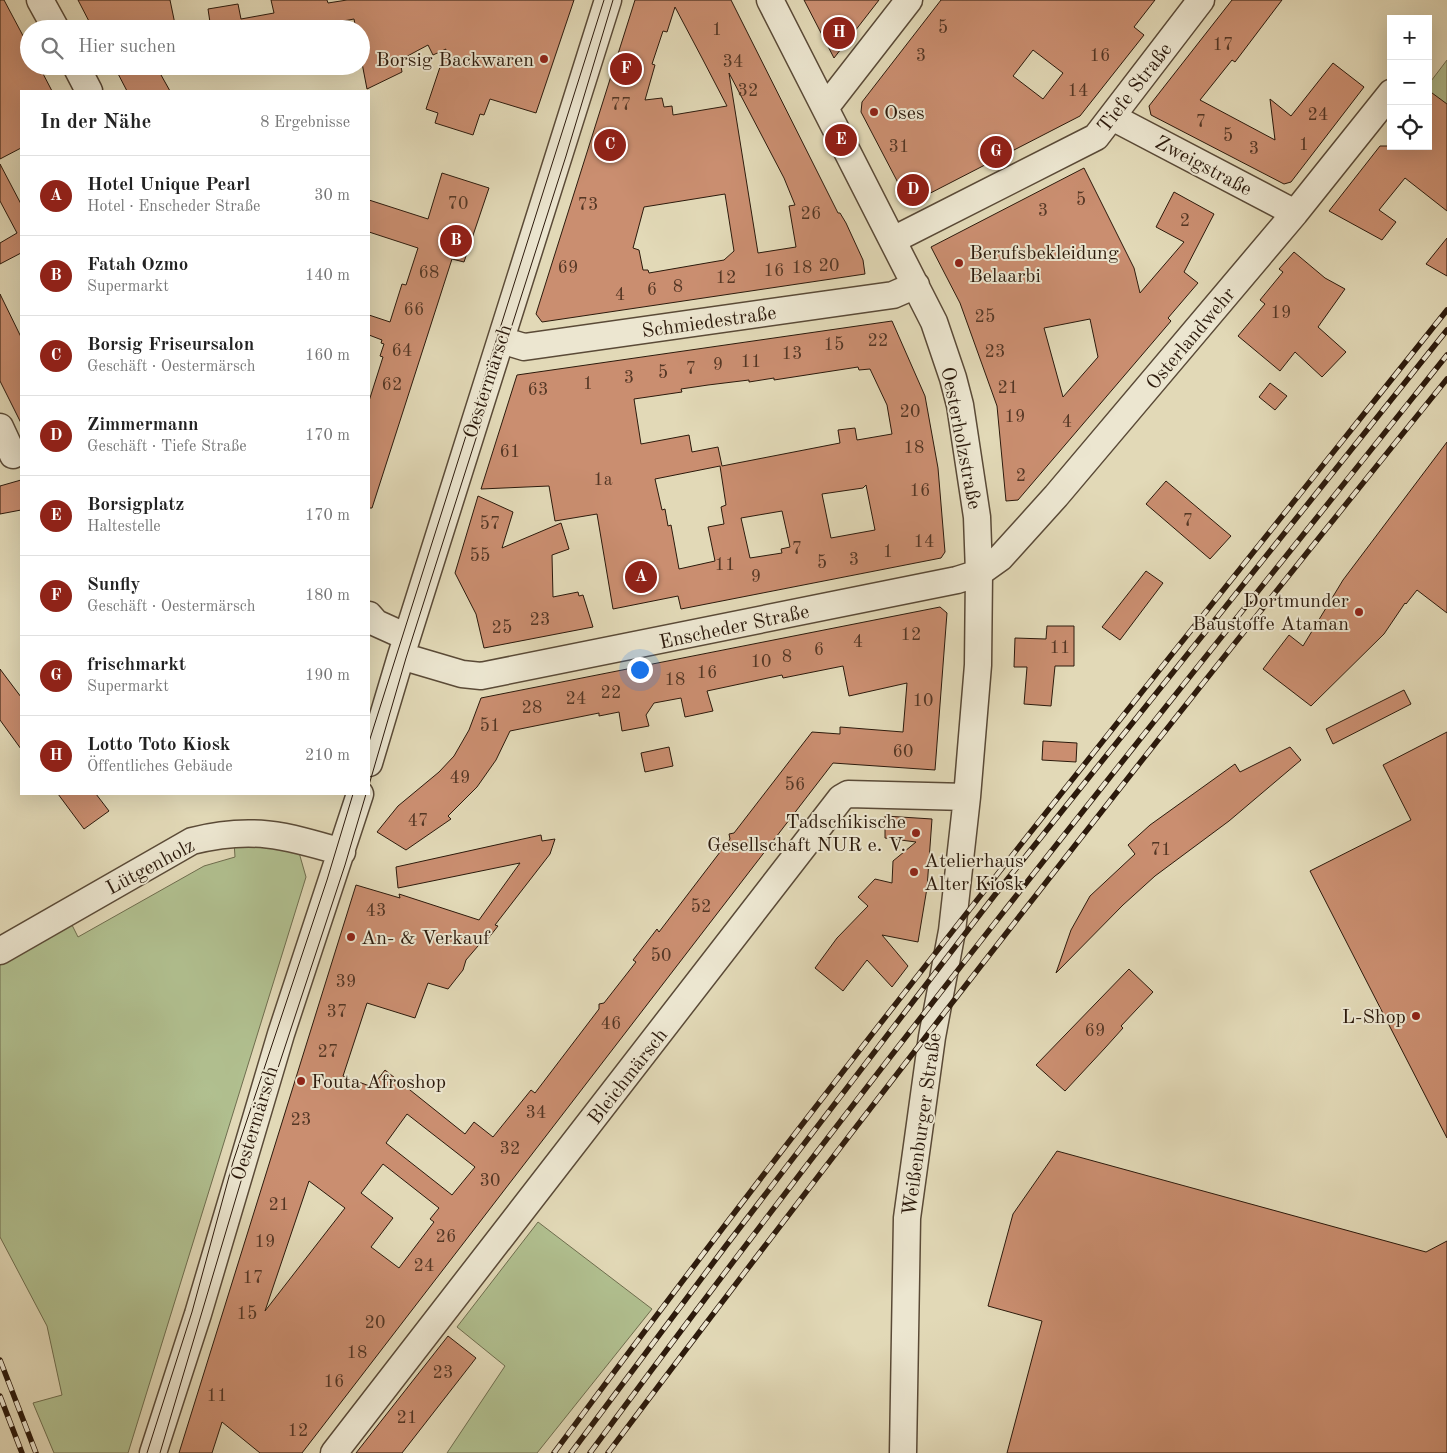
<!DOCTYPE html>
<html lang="de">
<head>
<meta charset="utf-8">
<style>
  body { margin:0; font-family:"Old Standard TT",serif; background:#f6f6f6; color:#222 }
  .controls { position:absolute; right:15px; top:15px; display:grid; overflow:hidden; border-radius:0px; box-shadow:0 5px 20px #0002 }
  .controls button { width:45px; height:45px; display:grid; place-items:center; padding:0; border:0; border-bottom:1px solid #e0e0e0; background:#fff; color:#222; font:25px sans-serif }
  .you { position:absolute; left:639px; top:669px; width:18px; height:18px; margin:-12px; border:4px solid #fff; border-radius:50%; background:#1a73e8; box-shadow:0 0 0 8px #1a73e833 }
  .badge { display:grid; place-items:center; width:32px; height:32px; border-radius:50%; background:#8f2418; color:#fff; font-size:16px; font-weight:700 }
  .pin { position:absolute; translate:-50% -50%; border:2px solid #fff; box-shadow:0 1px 5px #0006 }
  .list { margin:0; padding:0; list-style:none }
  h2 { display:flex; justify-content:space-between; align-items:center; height:65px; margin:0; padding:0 20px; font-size:21px }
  h2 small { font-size:16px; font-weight:400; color:#767676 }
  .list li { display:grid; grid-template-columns:32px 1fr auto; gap:15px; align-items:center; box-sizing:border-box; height:80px; padding:0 20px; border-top:1px solid #e0e0e0 }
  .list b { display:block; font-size:19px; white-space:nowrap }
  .list p { margin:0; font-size:16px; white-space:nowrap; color:#767676 }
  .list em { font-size:16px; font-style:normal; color:#767676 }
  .icon { flex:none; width:28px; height:28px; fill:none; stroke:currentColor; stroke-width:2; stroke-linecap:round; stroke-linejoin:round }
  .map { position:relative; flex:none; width:1447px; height:1453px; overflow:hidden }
  .search { position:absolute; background:#fff; box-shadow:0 5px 20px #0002; left:20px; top:20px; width:350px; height:55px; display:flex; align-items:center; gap:12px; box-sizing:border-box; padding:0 18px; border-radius:28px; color:#767676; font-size:19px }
  .panel { position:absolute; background:#fff; box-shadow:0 5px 20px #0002; left:20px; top:90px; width:350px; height:705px; border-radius:0px }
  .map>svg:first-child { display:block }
</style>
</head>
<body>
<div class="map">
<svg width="1447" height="1453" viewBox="0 0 1447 1453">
  <rect width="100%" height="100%" fill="#e2d9b7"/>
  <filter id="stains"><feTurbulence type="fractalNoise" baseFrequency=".004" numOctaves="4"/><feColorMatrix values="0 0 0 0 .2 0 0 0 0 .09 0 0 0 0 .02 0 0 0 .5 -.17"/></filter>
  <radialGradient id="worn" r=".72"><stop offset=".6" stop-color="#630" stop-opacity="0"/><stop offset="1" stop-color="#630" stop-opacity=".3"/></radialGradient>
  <!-- green -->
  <path fill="#b1c090" stroke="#6e6d4e" d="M 1447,60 L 1447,118 L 1428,103 L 1428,85 Z
    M 234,842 L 298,849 L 306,877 L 128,1453 L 54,1453 L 33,1403 L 62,1395 L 47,1326 L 0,1237 L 0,959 L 69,919 L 78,937 L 204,866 L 235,857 Z
    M 538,1222 L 652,1309 L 537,1453 L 447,1453 L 505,1366 L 457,1327 Z"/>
  <!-- building -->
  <path fill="#ca8e70" stroke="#2c1a0c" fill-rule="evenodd" d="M 0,0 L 4,0 L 29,47 L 29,66 L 39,66 L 52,91 L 21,91 L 21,148 L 0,159 Z
    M 78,0 L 170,0 L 176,29 L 93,29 Z
    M 271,0 L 327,0 L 328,3 L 347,0 L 574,0 L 536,113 L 490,99 L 484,115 L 480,114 L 473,135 L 435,123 L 438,113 L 426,109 L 446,49 L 433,55 L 428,45 L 400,60 L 402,72 L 367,89 L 361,58 L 361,29 L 356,29 L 354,19 L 300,29 L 211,29 L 208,9 L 238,4 L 241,19 L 274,13 Z
    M 635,0 L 731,0 L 838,213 L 840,213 L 846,223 L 863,260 L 865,274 L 542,322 L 536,314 ZM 675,7 L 702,58 L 727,106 L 673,115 L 672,106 L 664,107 L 662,98 L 645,100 L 655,65 L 652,64 L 663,31 L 667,32 ZM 729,73 L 784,178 L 795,205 L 789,206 L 796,247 L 758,253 ZM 725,194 L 734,251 L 724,260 L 649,273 L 648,270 L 643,270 L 639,250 L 633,248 L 644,207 Z
    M 804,0 L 879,0 L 834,58 Z
    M 941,0 L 1155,0 L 1134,27 L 1144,35 L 1080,116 L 915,201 L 906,198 L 861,112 L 862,102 ZM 1033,50 L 1063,73 L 1043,99 L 1013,76 Z
    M 1232,0 L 1282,0 L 1235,62 L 1232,60 L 1200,100 L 1275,140 L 1270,99 L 1291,116 L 1333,63 L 1364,87 L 1291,182 L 1284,184 L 1151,115 L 1149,106 Z
    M 114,66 L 156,66 L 170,91 L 127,91 Z
    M 1428,90 L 1447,104 L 1447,211 L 1405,178 L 1379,210 L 1396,222 L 1382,240 L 1329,211 L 1380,146 L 1428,146 Z
    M 0,164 L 21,204 L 21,253 L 0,264 L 0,243 L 17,233 L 0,201 Z
    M 1084,168 L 1134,268 L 1140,293 L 1184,242 L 1156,227 L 1174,192 L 1214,214 L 1184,272 L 1198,283 L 1168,318 L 1171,321 L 1018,500 L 1006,501 L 997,406 L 960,303 L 931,247 ZM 1090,319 L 1098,357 L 1063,397 L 1044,328 Z
    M 442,173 L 489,188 L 464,262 L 452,259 L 372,508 L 369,508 L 369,401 L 383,357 L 380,356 L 384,344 L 381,343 L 382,340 L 369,335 L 369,315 L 390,322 L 402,284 L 406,285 L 418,248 L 369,232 L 369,200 L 428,219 Z
    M 1447,238 L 1447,276 L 1426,264 Z
    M 1294,252 L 1325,278 L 1345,289 L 1318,327 L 1346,352 L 1322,377 L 1295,352 L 1280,371 L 1238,336 L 1265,304 L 1260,300 L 1283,272 L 1279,269 Z
    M 0,294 L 21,337 L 21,423 L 0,381 Z
    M 892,321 L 925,396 L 938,468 L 945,552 L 941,558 L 681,609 L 678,596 L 613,609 L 597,514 L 555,521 L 549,486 L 481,489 L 517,375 ZM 858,367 L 859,370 L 870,369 L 887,405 L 892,434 L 857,440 L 855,428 L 838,430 L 840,443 L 722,466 L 718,447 L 692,452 L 689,435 L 641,444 L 634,399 L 682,392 L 681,389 L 708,385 L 749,380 L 749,382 L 774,378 L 774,380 ZM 720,466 L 726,505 L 721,507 L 724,524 L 708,527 L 715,561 L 679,569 L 671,525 L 668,526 L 665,509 L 662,510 L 655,479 ZM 866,485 L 875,530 L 831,538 L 822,494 L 863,488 ZM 782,511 L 790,547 L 781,549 L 782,553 L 750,558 L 741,518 Z
    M 1270,383 L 1287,396 L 1275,410 L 1259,397 Z
    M 1447,442 L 1447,613 L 1417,590 L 1406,604 L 1405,603 L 1384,634 L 1311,706 L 1263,669 L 1289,635 L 1303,646 L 1343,580 Z
    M 21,480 L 21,510 L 0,514 L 0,486 Z
    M 1166,481 L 1231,536 L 1210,559 L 1146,504 Z
    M 478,496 L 513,512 L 502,548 L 561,523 L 569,549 L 552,555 L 553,597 L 578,592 L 579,596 L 583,595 L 593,627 L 484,648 L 476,614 L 455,573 Z
    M 1146,571 L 1163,583 L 1120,640 L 1102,627 Z
    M 940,607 L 947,613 L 935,770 L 833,763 L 302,1453 L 260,1453 L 222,1422 L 212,1453 L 179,1453 L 356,885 L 400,898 L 399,894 L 479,920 L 520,863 L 398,888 L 396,867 L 541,835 L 542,841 L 555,839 L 550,854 L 495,925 L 498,926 L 487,940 L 484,939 L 466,960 L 463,970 L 448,989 L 428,983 L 415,1018 L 367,1003 L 343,1076 L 372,1087 L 385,1070 L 465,1134 L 474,1122 L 493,1137 L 531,1090 L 535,1093 L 599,1009 L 599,1004 L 604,1003 L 636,962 L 633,960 L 657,929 L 659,932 L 730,839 L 729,834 L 734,833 L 812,732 L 840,734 L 840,727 L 903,732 L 907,683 L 849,696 L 843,666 L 783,678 L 782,675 L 707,691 L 713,711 L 685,717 L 681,698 L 654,703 L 646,715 L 649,726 L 622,731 L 619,712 L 599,716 L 599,713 L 510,731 L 496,760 L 477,787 L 448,816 L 451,819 L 406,850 L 377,832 L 398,806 L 439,772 L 454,756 L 469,730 L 481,698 ZM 407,1114 L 475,1167 L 452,1195 L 386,1143 ZM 383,1164 L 439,1208 L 430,1219 L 434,1222 L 399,1268 L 371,1247 L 393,1218 L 361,1193 ZM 309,1181 L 345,1208 L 265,1311 Z
    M 1047,626 L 1074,626 L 1074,666 L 1055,666 L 1051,706 L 1024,704 L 1027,667 L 1014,667 L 1015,638 L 1046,639 Z
    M 0,669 L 21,697 L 21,749 L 0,720 Z
    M 1404,690 L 1411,704 L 1333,744 L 1326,729 Z
    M 1447,732 L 1447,1138 L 1310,871 L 1411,820 L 1383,765 Z
    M 1043,741 L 1077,743 L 1076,762 L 1042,760 Z
    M 669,747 L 673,766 L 645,772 L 641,753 Z
    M 1290,747 L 1301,760 L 1229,821 L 1155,876 L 1123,905 L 1056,973 L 1071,930 L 1090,896 L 1135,854 L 1128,845 L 1150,825 L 1235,764 L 1240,772 Z
    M 58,794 L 96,794 L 109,811 L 84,829 Z
    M 885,816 L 932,819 L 927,888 L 918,942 L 882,935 L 908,966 L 892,987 L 867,960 L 843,991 L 815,968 L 837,938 L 868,906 L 858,897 L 875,879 L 892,883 L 893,861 L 916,842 L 885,838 Z
    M 1129,969 L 1153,992 L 1121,1026 L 1123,1028 L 1105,1048 L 1065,1091 L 1036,1065 Z
    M 1057,1151 L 1426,1252 L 1447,1241 L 1447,1453 L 1007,1453 L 1042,1321 L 988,1306 L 1013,1214 Z
    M 448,1336 L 476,1358 L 402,1453 L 356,1453 Z"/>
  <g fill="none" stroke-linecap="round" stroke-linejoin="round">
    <defs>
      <path id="minor" d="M 40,0 L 56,29
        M 770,0 L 934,322 L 953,378 L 960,405 L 977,517 L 979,573 L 978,665 L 967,797 L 952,931 L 932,1037 L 907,1218 L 903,1453
        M 76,66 L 89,91
        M 825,108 L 909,0
        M 1112,117 L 1295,213
        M 893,240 L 1096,137 L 1201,0
        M 501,340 L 524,347 L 893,295 L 916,285
        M 0,427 L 13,455
        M 369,615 L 376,623 L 407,637
        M 401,656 L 462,674 L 481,676 L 957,580 L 979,573 L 1000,558 L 1056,496 L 1295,213 L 1391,93
        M 369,763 L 401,656 L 608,0
        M 0,951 L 192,841 C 251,826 285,835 342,852
        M 153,1453 L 198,1314 L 281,1034 L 360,794
        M 334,1453 L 841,798 L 848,794 L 967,797"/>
    </defs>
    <!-- minor casing -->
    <use href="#minor" stroke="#5a4a37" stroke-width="29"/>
    <!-- minor -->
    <use href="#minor" stroke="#ece6d0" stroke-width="26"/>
    <!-- tram -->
    <path stroke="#2c1a0c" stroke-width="1" d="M 369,742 L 604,0
      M 369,785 L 406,658 L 566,156 L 613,0
      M 147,1453 L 192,1312 L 233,1162 L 327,880 L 353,794
      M 160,1453 L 244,1171 L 345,865 L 366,794"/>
    <defs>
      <path id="rail" d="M 0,1360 L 36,1453
        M 0,1396 L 22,1453
        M 554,1453 C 841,1064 1145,688 1447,310
        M 571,1453 L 725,1247 L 994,896 L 1447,330
        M 590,1453 C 866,1079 1157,717 1447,355
        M 608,1453 C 881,1090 1161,732 1447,379"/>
    </defs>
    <!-- rail casing -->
    <use href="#rail" stroke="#2c1a0c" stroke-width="5.5"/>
    <!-- rail -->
    <use href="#rail" stroke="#ece6d0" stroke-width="4" stroke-dasharray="11" stroke-linecap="butt"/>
  </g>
  <!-- markers -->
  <g fill="#8f2418" stroke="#ece6d0" stroke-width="2">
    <circle cx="544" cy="59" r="5"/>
    <circle cx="874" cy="112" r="5"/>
    <circle cx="959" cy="263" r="5"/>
    <circle cx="1359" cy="612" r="5"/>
    <circle cx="916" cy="833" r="5"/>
    <circle cx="914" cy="872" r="5"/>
    <circle cx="351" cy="937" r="5"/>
    <circle cx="1416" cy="1016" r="5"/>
    <circle cx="301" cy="1081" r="5"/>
  </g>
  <g text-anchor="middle" stroke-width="4" stroke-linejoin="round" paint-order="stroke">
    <!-- number labels -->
    <g font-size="18" fill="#543725">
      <text x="943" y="33">5</text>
      <text x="717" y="35">1</text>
      <text x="1223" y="50">17</text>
      <text x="921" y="61">3</text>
      <text x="1100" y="61">16</text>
      <text x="733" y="67">34</text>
      <text x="748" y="96">32</text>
      <text x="1078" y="96">14</text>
      <text x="621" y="110">77</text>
      <text x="1318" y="120">24</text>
      <text x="1201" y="127">7</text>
      <text x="1228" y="141">5</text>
      <text x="1304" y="150">1</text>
      <text x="899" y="152">31</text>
      <text x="1254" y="154">3</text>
      <text x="1081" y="205">5</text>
      <text x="458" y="209">70</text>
      <text x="588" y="210">73</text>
      <text x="1043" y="216">3</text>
      <text x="811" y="219">26</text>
      <text x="1185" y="226">2</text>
      <text x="829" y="271">20</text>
      <text x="568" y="273">69</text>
      <text x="802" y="273">18</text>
      <text x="774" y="276">16</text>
      <text x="429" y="278">68</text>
      <text x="726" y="283">12</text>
      <text x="678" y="292">8</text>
      <text x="652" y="295">6</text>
      <text x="620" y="300">4</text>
      <text x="414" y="315">66</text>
      <text x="1281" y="318">19</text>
      <text x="985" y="322">25</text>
      <text x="878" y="346">22</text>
      <text x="834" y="350">15</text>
      <text x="402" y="356">64</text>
      <text x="995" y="357">23</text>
      <text x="792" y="359">13</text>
      <text x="751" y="367">11</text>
      <text x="718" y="370">9</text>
      <text x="691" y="374">7</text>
      <text x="663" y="378">5</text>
      <text x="629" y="383">3</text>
      <text x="588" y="389">1</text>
      <text x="392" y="390">62</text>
      <text x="1008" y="393">21</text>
      <text x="538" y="395">63</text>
      <text x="910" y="417">20</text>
      <text x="1015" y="422">19</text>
      <text x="1067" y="427">4</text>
      <text x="914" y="453">18</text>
      <text x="510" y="457">61</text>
      <text x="1021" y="481">2</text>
      <text x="603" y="485">1a</text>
      <text x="920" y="496">16</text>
      <text x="1188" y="526">7</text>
      <text x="490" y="529">57</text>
      <text x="924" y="547">14</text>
      <text x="797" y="554">7</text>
      <text x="888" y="557">1</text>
      <text x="480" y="561">55</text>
      <text x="854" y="565">3</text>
      <text x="822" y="568">5</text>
      <text x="725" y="570">11</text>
      <text x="756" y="582">9</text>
      <text x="540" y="625">23</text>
      <text x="502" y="633">25</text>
      <text x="911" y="640">12</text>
      <text x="858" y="647">4</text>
      <text x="1060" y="653">11</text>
      <text x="819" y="655">6</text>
      <text x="787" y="662">8</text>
      <text x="761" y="667">10</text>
      <text x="707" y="678">16</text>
      <text x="675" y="685">18</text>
      <text x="611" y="698">22</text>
      <text x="576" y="704">24</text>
      <text x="923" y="706">10</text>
      <text x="532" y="713">28</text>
      <text x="490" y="731">51</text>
      <text x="903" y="757">60</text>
      <text x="460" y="783">49</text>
      <text x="795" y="790">56</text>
      <text x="418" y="826">47</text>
      <text x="1161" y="855">71</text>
      <text x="701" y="912">52</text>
      <text x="376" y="916">43</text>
      <text x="661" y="961">50</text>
      <text x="346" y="987">39</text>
      <text x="337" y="1017">37</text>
      <text x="611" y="1029">46</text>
      <text x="1095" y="1036">69</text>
      <text x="328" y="1057">27</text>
      <text x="536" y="1118">34</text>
      <text x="301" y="1125">23</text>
      <text x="510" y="1154">32</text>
      <text x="490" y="1186">30</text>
      <text x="279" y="1210">21</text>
      <text x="446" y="1242">26</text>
      <text x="265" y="1247">19</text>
      <text x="424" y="1271">24</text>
      <text x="253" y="1283">17</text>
      <text x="247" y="1319">15</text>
      <text x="375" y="1328">20</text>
      <text x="357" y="1358">18</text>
      <text x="443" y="1378">23</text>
      <text x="334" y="1387">16</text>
      <text x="217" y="1401">11</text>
      <text x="407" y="1423">21</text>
      <text x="298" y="1436">12</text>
    </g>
    <!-- poi labels -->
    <g font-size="20" fill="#2c1a0c" stroke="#ece6d0" text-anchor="start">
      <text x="534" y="66" text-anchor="end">Borsig Backwaren</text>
      <text x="884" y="119">Oses</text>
      <text x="969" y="259">Berufsbekleidung<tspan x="969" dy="23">Belaarbi</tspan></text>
      <text x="1349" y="607" text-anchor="end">Dortmunder<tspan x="1349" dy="23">Baustoffe Ataman</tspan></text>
      <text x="906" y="828" text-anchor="end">Tadschikische<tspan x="906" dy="23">Gesellschaft NUR e. V.</tspan></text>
      <text x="924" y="867">Atelierhaus<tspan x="924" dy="23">Alter Kiosk</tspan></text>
      <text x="361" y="944">An- &amp; Verkauf</text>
      <text x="1406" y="1023" text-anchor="end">L-Shop</text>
      <text x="311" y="1088">Fouta Afroshop</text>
    </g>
    <!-- street labels -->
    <g font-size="20" fill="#2c1a0c" stroke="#ece6d0">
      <text transform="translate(1134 87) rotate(-52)" y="7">Tiefe Straße</text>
      <text transform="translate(1204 165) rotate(28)" y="7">Zweigstraße</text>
      <text transform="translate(709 321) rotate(-8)" y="7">Schmiedestraße</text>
      <text transform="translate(1190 338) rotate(-50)" y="7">Osterlandwehr</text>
      <text transform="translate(487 381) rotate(-72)" y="7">Oestermärsch</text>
      <text transform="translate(962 438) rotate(79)" y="7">Oesterholzstraße</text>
      <text transform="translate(734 626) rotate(-12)" y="7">Enscheder Straße</text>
      <text transform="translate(150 866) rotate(-28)" y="7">Lütgenholz</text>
      <text transform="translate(627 1076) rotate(-52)" y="7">Bleichmärsch</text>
      <text transform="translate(254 1123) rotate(-73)" y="7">Oestermärsch</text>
      <text transform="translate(921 1124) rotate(-82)" y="7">Weißenburger Straße</text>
    </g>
  </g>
  <rect width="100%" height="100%" filter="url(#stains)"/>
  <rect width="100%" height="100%" fill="url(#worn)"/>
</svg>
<div class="controls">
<button>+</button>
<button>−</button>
<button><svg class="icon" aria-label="locate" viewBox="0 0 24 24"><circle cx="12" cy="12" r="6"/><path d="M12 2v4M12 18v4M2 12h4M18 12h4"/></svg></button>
</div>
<div class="you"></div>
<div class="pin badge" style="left:641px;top:577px">A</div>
<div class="pin badge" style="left:456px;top:241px">B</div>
<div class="pin badge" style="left:610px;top:145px">C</div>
<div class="pin badge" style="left:913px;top:190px">D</div>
<div class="pin badge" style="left:841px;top:140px">E</div>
<div class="pin badge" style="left:626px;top:69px">F</div>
<div class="pin badge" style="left:996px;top:152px">G</div>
<div class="pin badge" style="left:839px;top:33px">H</div>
<div class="search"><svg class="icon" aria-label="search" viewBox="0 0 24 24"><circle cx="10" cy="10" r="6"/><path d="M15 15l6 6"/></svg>Hier suchen</div>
<section class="panel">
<h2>In der Nähe<small>8 Ergebnisse</small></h2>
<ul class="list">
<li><span class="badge">A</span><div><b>Hotel Unique Pearl</b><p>Hotel · Enscheder Straße</p></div><em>30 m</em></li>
<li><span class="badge">B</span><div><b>Fatah Ozmo</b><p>Supermarkt</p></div><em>140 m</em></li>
<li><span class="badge">C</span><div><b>Borsig Friseursalon</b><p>Geschäft · Oestermärsch</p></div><em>160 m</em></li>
<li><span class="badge">D</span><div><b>Zimmermann</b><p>Geschäft · Tiefe Straße</p></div><em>170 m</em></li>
<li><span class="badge">E</span><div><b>Borsigplatz</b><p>Haltestelle</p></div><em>170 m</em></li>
<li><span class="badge">F</span><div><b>Sunfly</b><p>Geschäft · Oestermärsch</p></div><em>180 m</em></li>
<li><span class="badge">G</span><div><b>frischmarkt</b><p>Supermarkt</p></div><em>190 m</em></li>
<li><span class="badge">H</span><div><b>Lotto Toto Kiosk</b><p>Öffentliches Gebäude</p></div><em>210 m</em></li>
</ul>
</section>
</div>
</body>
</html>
